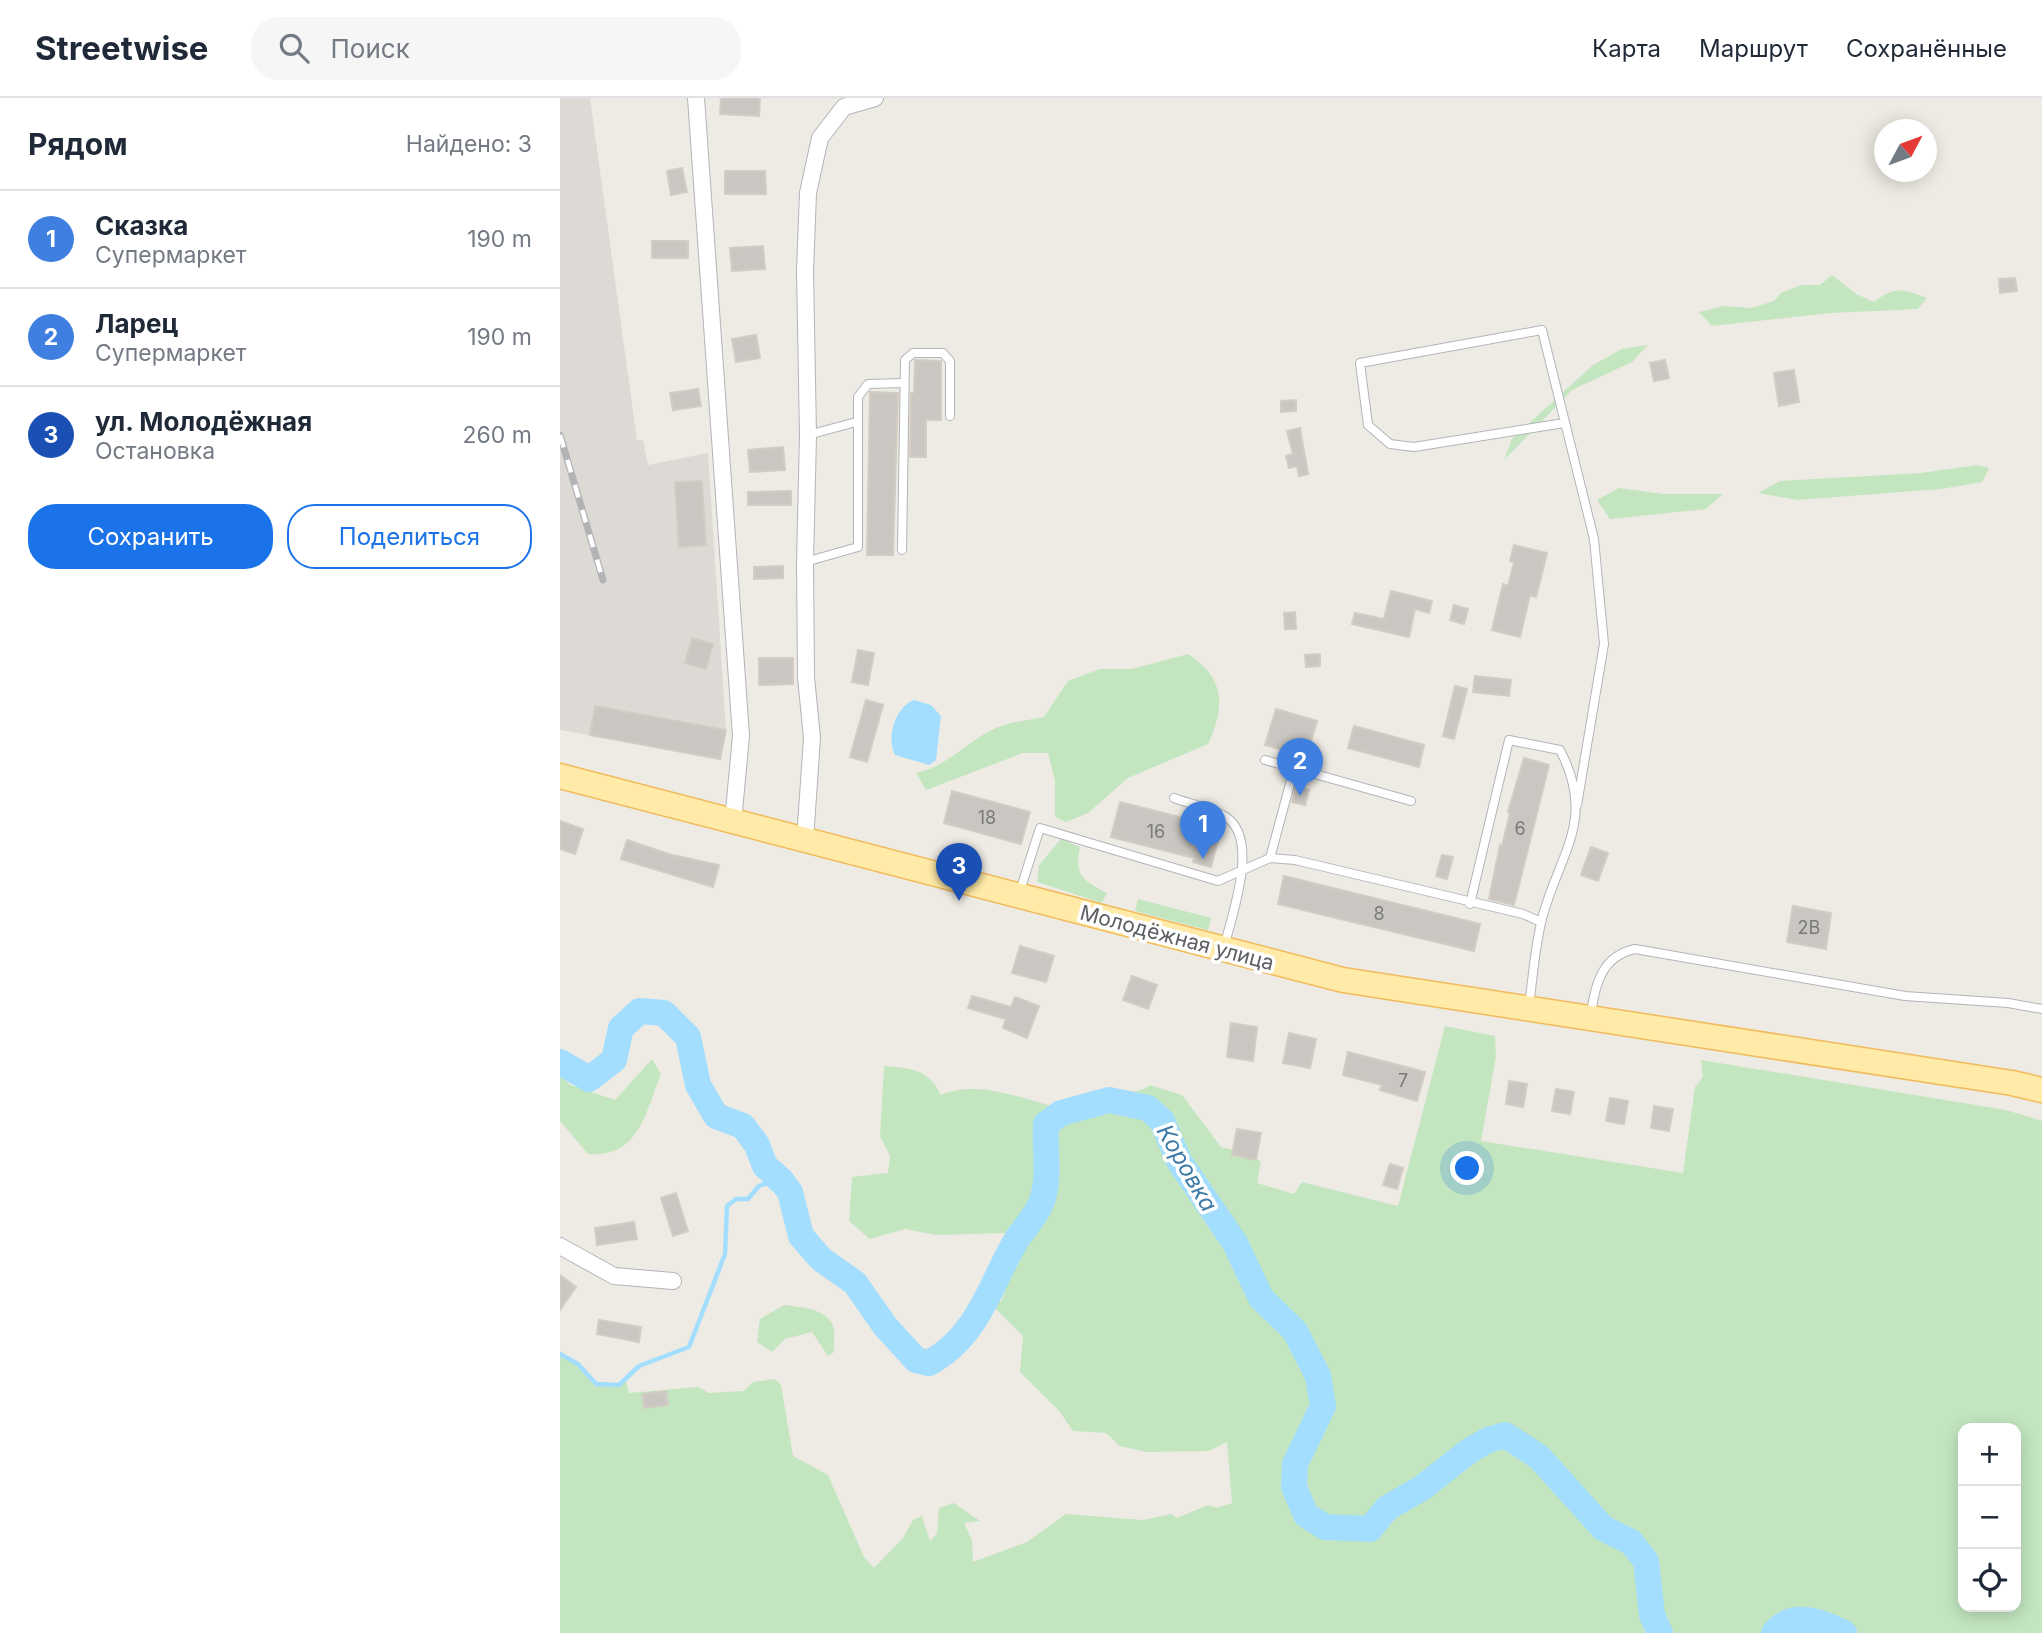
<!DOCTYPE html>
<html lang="ru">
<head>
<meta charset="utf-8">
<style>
  body { margin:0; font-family:Inter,sans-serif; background:#f6f6f7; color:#1f2937 }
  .controls { position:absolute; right:21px; bottom:21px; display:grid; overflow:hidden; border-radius:14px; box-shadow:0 4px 18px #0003 }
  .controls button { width:63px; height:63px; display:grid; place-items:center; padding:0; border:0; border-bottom:2px solid #e0e1e3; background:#fff; color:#1f2937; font:35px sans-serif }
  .compass { position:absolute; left:1314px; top:21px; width:63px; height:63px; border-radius:50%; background:#fff; box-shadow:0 4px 18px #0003; rotate:49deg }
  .you { position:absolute; left:908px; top:1071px; width:24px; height:24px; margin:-18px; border:5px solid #fff; border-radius:50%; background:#1a73e8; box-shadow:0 0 0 10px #1a73e833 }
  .badge { display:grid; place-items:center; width:46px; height:46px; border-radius:50%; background:#1a73e8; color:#fff; font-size:23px; font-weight:700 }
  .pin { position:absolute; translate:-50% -58px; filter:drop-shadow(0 2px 4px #0008) }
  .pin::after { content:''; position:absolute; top:37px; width:24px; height:21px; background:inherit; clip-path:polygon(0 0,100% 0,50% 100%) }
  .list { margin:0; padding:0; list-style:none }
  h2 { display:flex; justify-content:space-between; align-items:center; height:91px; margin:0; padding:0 28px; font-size:30px }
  h2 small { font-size:23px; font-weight:400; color:#747a83 }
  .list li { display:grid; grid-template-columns:46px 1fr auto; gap:21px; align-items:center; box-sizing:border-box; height:98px; padding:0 28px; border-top:2px solid #e0e1e3 }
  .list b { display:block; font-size:26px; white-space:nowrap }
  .list p { margin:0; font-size:23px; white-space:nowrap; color:#747a83 }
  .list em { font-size:23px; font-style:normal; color:#747a83 }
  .actions { display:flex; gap:14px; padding:21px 28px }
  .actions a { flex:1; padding:16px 0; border:2px solid #1a73e8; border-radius:28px; text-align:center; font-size:24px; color:#1a73e8 }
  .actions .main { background:#1a73e8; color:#fff }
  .icon { flex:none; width:38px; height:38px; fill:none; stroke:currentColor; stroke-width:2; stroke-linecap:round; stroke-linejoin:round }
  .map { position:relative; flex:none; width:1482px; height:1535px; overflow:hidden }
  header { display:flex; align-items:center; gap:42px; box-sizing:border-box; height:98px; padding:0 35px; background:#fff; border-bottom:2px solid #e0e1e3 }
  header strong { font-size:33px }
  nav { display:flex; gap:38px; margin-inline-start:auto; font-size:24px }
  .search { width:490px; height:63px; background:#f6f6f7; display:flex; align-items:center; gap:18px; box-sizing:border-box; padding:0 24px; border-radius:28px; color:#747a83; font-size:26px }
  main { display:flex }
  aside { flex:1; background:#fff }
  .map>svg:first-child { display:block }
</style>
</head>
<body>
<header>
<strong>Streetwise</strong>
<div class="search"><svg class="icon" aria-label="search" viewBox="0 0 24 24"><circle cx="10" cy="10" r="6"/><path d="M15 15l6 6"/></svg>Поиск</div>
<nav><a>Карта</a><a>Маршрут</a><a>Сохранённые</a></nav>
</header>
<main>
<aside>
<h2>Рядом<small>Найдено: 3</small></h2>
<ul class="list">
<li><span class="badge" style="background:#3f7fe0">1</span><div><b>Сказка</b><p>Супермаркет</p></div><em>190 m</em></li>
<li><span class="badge" style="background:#3f7fe0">2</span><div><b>Ларец</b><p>Супермаркет</p></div><em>190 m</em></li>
<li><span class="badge" style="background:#1a4fb4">3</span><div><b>ул. Молодёжная</b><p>Остановка</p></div><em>260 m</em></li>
</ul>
<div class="actions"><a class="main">Сохранить</a><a>Поделиться</a></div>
</aside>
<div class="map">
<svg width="1482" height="1535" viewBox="0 0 1482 1535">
  <rect width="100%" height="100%" fill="#eeebe4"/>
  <!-- industrial -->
  <path fill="#dddad6" d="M 0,0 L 30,0 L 77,342 L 83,342 L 88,367 L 148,355 L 166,632 L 160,661 L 0,632 Z"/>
  <!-- green -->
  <path fill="#c3e6c0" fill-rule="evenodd" d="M 1272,177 L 1296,196 L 1314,204 C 1336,187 1343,191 1367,200 L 1358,211 L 1271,215 L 1152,228 L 1139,214 L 1164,208 L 1191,210 L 1214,203 L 1221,195 L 1242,187 L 1260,187 Z
    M 1088,247 L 1072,264 L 1012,292 L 944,362 L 952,341 L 1033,267 L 1062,251 Z
    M 1418,367 L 1429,370 L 1422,384 L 1381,391 L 1237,402 L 1198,395 L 1220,383 L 1361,375 Z
    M 1059,390 L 1103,396 L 1163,396 L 1146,411 L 1050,421 L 1037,402 Z
    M 628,556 C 666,581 665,608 648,646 L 568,680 L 528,715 L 506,724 L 495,719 L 495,683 L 488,655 L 463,655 L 366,692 L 356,675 C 387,669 407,643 436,630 C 450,624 468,622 484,619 L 508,583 L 540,571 L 572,571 Z
    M 501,741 L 520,749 C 514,778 523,782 547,795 L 542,805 L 477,784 L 479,767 Z
    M 578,801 L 651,820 L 648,832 L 575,813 Z
    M 885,928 L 935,938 L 936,958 L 921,1043 L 1123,1075 L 1135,989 L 1143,979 L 1141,962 L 1446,1012 L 1482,1023 L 1482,1535 L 0,1535 L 0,1256 L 18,1266 L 36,1286 L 59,1287 L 66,1283 L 69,1295 L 138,1289 L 149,1295 L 184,1293 L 193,1284 L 215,1281 L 221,1287 L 233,1358 L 268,1377 L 304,1459 L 314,1470 L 343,1440 L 353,1422 L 362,1418 L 370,1443 L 377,1435 L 379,1410 L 394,1405 L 420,1423 L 404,1425 L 412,1442 L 413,1464 L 467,1444 L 506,1416 L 583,1422 L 611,1416 L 617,1420 L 648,1407 L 657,1410 L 672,1405 L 667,1344 L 649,1353 L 587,1354 L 560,1348 L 546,1335 L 513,1333 L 499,1313 L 460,1274 L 463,1238 L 428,1203 L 441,1204 L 464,1140 L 447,1135 L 376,1137 L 345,1131 L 310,1141 L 289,1123 L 292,1079 L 328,1075 L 330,1058 L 320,1038 L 324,968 C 350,970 369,971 381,997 C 418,980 468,1003 506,1012 C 539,981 569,1004 590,987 L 622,997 L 661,1049 L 673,1052 L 673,1057 L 701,1063 L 697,1085 L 734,1096 L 742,1084 L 838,1108 ZM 1403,1330 L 1456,1330 L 1456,1509 L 1403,1509 Z
    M 92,961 L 101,976 C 85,1016 79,1060 28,1056 L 0,1023 L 0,976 L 10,987 L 55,1002 Z
    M 224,1207 C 241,1209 269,1210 274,1231 C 275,1238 273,1247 274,1254 L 268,1258 L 252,1234 L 225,1241 L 212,1254 L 197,1244 L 200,1221 Z"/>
  <!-- water -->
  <path fill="#a3deff" d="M 354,602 L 371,607 L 381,618 L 376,662 L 369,667 L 335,657 C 326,640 335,609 354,602 Z"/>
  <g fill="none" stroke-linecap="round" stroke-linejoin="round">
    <!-- stream -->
    <path stroke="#a3deff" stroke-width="4.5" d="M 0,1256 L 18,1266 L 36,1286 L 59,1287 L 79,1268 L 129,1249 L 165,1156 L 167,1108 L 176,1101 L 188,1101 L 199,1088 L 207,1085 L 213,1091 L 221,1091 L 221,1082"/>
    <!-- river -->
    <path stroke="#a3deff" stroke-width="26" d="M 0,964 L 29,981 L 54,962 L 61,930 L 80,913 L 104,915 L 128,939 L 138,987 L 156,1018 L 183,1028 L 197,1047 L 205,1068 L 221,1082 L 230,1094 L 241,1138 L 261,1161 L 295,1185 L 325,1228 L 356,1262 L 369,1265 C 419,1238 430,1186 457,1141 C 465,1129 476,1118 481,1105 C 491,1081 484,1051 486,1026 L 501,1015 L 549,1002 L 588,1010 L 602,1023 L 619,1063 L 675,1145 L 701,1200 L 735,1233 L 758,1278 L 763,1308 L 735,1366 L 734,1389 L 746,1417 L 765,1429 L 810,1431 L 827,1410 L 862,1390 L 909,1353 L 928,1342 L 945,1337 L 979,1359 L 1043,1430 L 1071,1444 L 1086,1463 L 1092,1517 L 1100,1535
      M 1214,1535 C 1233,1512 1261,1524 1284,1535"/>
  </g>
  <!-- building -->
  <path fill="#cac6c1" stroke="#d3ccc2" stroke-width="2" d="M 161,0 L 200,0 L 199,18 L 160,16 Z
    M 122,70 L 127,94 L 111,97 L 107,73 Z
    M 165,73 L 205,73 L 206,96 L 165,96 Z
    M 92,143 L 128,143 L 128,160 L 92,160 Z
    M 203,148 L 205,171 L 172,173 L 170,150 Z
    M 1455,180 L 1457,193 L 1440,195 L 1439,181 Z
    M 196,237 L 200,260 L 176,264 L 172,241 Z
    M 355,262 L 381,263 L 381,322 L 366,322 L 366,359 L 350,359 L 351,295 L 354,295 Z
    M 1105,262 L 1109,280 L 1094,283 L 1090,265 Z
    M 1234,272 L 1239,304 L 1219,308 L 1214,275 Z
    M 138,291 L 141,308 L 113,312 L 110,295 Z
    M 310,294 L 338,295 L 333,457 L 307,457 Z
    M 736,302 L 736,313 L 721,314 L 721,303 Z
    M 740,330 L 748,376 L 739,378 L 737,368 L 729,370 L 726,358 L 733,356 L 727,333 Z
    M 223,349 L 225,372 L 190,374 L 188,352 Z
    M 142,383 L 146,447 L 119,449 L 115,384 Z
    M 231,393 L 231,407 L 188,407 L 188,394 Z
    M 954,447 L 987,455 L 976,499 L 970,497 L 960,539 L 932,532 L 943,486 L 948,488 L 954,464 L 950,463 Z
    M 223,468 L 223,480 L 194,481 L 194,469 Z
    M 831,493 L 872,503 L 869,515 L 855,511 L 849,539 L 792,526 L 795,515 L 824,521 Z
    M 894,507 L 908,511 L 904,526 L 890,522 Z
    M 735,514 L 736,531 L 725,531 L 724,515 Z
    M 132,540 L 153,546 L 146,571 L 125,565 Z
    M 298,552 L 314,555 L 308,587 L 292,584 Z
    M 760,556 L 760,568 L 746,569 L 745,557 Z
    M 199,560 L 233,560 L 233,586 L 199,587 Z
    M 915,578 L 951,582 L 949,598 L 913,594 Z
    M 895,588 L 907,591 L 894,641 L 883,638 Z
    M 306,602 L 323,607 L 307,664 L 290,659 Z
    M 35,608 L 166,632 L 160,661 L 30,637 Z
    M 716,611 L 757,623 L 746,659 L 705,647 Z
    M 794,628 L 864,647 L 859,669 L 788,650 Z
    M 964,660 L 989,667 L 954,807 L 929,801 L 940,747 L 942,748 L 950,715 L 948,714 Z
    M 736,689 L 749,692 L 745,707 L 732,704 Z
    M 392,693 L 470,714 L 461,746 L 384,725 Z
    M 560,704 L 643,725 L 642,730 L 660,735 L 651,769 L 633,764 L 634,760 L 551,739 Z
    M 0,723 L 23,731 L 15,756 L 0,751 Z
    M 67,742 L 112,757 L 159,767 L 153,789 L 61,761 Z
    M 1031,749 L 1048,755 L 1038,783 L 1021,777 Z
    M 882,757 L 893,759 L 887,781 L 876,778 Z
    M 724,778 L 920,826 L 914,853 L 718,806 Z
    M 1233,808 L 1271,815 L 1266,851 L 1227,844 Z
    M 460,848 L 494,858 L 486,884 L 452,875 Z
    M 572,878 L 597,887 L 588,911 L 563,902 Z
    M 412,898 L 451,909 L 455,899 L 479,908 L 467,940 L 443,930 L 446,921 L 408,910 Z
    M 671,925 L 697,929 L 693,963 L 667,959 Z
    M 729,935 L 756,941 L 750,970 L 723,965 Z
    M 788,954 L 865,974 L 857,1003 L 820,992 L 822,987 L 783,977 Z
    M 949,983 L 967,986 L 963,1009 L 946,1006 Z
    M 996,991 L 1014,994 L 1010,1016 L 992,1013 Z
    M 1050,1000 L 1068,1003 L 1064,1026 L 1046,1023 Z
    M 1094,1008 L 1113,1011 L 1109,1033 L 1091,1030 Z
    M 677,1031 L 701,1035 L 696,1062 L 672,1057 Z
    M 830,1066 L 843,1070 L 837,1091 L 823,1087 Z
    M 116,1095 L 128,1133 L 113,1138 L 101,1100 Z
    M 74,1124 L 77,1141 L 37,1147 L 35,1130 Z
    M 0,1177 L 16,1189 L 0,1212 Z
    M 39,1222 L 81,1229 L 79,1244 L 37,1236 Z
    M 106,1293 L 108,1307 L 84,1310 L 82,1296 Z"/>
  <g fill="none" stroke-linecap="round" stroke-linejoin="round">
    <defs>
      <path id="lane" d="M 1004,325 L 854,349 L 830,346 L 808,327 L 800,265 L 982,232 L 1034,441 L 1044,546 L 1017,707
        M 248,337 L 296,324
        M 342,452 L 345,262 L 353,255 L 383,255 L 390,263 L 390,318
        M 245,464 L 298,449 L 298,299 L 308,286 L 344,285
        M 705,662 L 851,703
        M 734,671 L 710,760 L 735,762 L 963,816 L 981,824
        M 614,700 C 630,706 652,710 666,719 C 700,741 672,817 664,849
        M 459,796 L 480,730 L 658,783 L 710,760
        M 910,806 L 949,642 L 1000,652 C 1036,721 1001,753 983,817 C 975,846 973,878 969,908
        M 1031,916 C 1035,886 1042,858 1075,851 L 1345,898 L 1448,905 L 1482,911"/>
      <path id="street" d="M 136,0 L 181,638 L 173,723
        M 245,742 L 252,640 L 246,579 L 245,464 L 248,337 L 245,173 L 248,95 L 260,40 L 284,9 L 315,0
        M 0,1148 L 54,1178 L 113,1183"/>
      <path id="primary" d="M 0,678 L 783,882 L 1452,985 L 1482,992"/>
    </defs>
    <!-- lane casing -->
    <use href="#lane" stroke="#b1b5b9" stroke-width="10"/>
    <!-- street casing -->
    <use href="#street" stroke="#b1b5b9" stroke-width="18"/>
    <!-- primary casing -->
    <use href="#primary" stroke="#f1ba5a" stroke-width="27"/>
    <!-- lane -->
    <use href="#lane" stroke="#fff" stroke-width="8"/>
    <!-- street -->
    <use href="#street" stroke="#fff" stroke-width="16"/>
    <!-- primary -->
    <use href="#primary" stroke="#ffeaa8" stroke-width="24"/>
    <defs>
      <path id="rail" d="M 0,337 L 43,482"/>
    </defs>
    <!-- rail casing -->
    <use href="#rail" stroke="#b2b3b4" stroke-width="7"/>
    <!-- rail -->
    <use href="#rail" stroke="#fff" stroke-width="4.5" stroke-dasharray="13" stroke-linecap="butt"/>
  </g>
  <g text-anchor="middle" stroke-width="7" stroke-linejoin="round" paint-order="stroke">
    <!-- number labels -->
    <g font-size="18" fill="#787a7b">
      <text x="427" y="726">18</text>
      <text x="960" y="737">6</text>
      <text x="596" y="740">16</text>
      <text x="819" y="822">8</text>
      <text x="1249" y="836">2В</text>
      <text x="843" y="989">7</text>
    </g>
    <!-- street labels -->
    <g font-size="21" fill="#5c6064" stroke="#fff">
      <text transform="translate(617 840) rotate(15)" y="7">Молодёжная улица</text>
    </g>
    <!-- water labels -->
    <g font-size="23" font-style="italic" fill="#3d7aa8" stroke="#fff">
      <text transform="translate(627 1070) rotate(60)" y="8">Коровка</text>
    </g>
  </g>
</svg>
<div class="controls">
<button>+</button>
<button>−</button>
<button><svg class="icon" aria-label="locate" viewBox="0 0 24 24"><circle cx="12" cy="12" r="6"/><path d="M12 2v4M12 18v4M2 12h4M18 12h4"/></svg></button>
</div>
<svg class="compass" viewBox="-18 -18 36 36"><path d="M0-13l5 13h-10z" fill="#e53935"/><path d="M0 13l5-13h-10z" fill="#747a83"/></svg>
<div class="you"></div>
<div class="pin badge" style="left:643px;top:761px;background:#3f7fe0">1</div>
<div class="pin badge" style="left:740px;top:698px;background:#3f7fe0">2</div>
<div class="pin badge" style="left:399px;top:803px;background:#1a4fb4">3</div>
</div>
</main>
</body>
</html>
